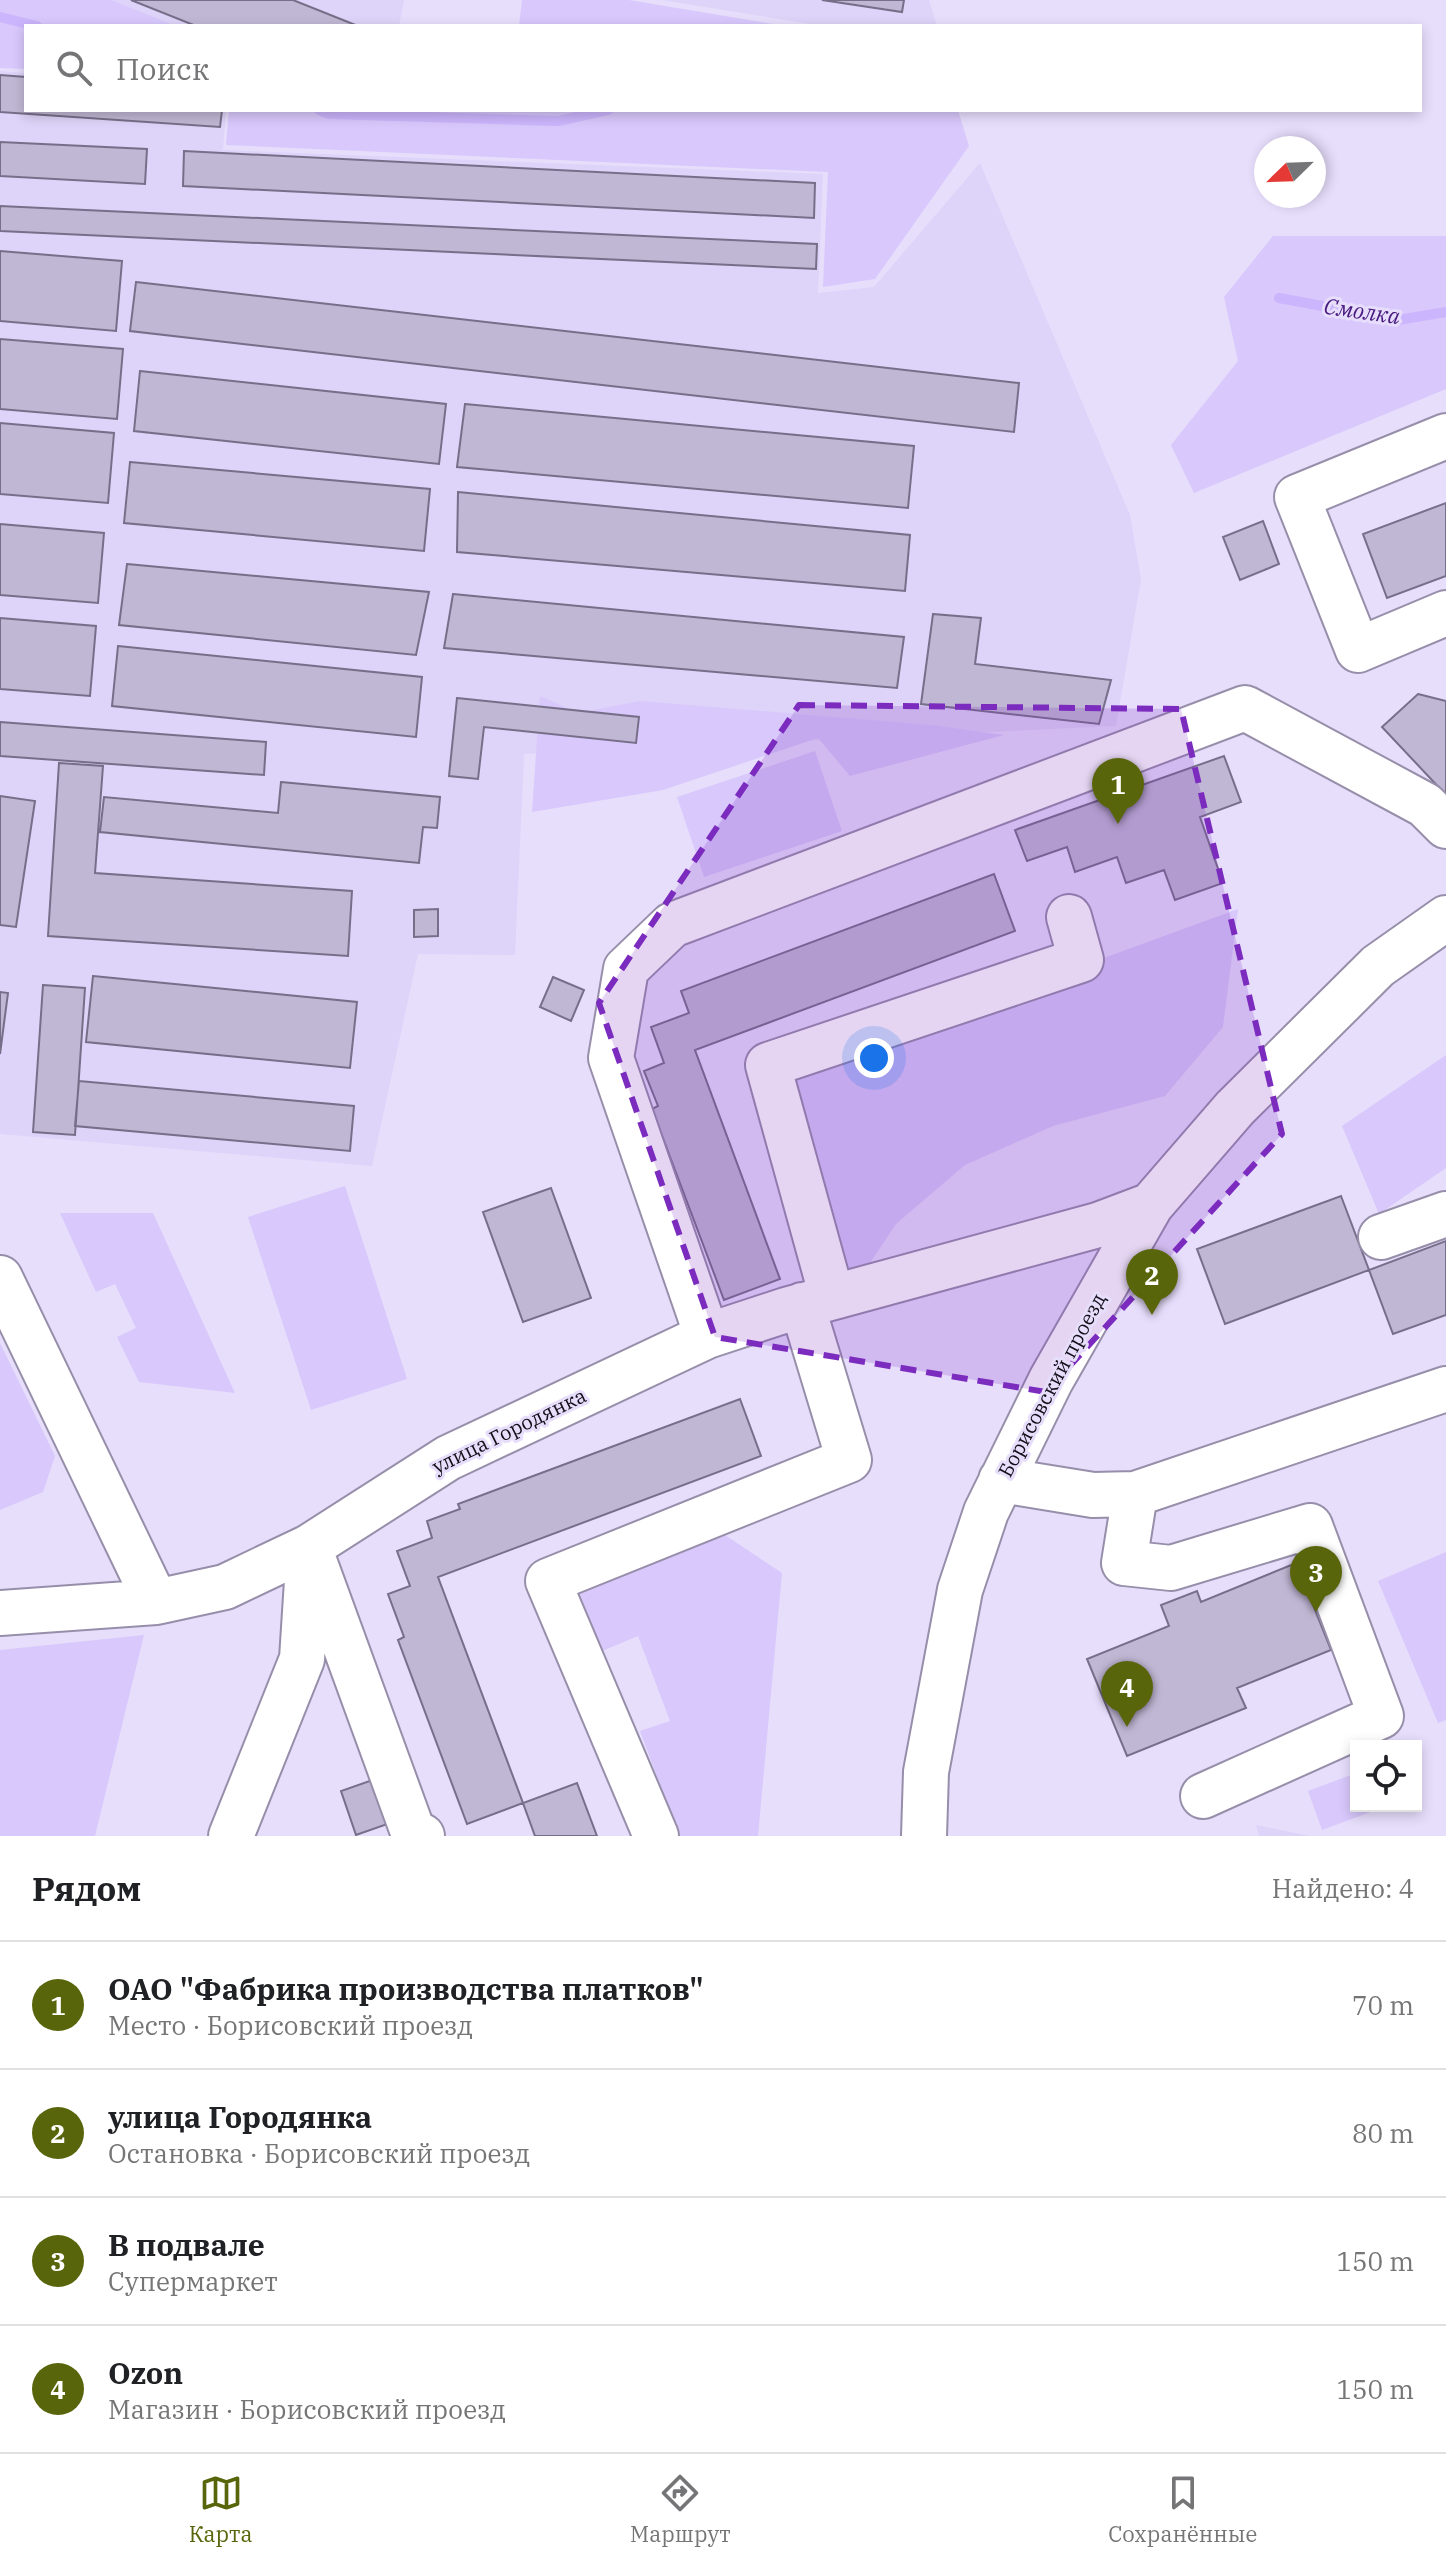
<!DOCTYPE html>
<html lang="ru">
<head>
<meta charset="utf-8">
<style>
  body { margin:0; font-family:"IBM Plex Serif",serif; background:#f2f2f2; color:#202124 }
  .controls { position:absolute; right:24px; bottom:24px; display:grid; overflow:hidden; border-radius:0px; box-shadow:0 4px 12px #0003 }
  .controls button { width:72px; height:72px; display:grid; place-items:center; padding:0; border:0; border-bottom:2px solid #e0e0e0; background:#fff; color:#202124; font:40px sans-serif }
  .compass { position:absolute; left:1254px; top:136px; width:72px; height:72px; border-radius:50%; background:#fff; box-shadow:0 4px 12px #0003; rotate:247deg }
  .you { position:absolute; left:874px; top:1058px; width:28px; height:28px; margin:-20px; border:6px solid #fff; border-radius:50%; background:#1a73e8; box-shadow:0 0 0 12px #1a73e833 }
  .badge { display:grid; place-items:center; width:52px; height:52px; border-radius:50%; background:#58650a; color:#fff; font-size:26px; font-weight:700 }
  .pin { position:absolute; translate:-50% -66px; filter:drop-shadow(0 2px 4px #0008) }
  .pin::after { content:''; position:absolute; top:42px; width:28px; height:24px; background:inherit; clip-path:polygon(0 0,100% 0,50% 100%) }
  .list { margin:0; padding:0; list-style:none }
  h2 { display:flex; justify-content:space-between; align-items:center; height:104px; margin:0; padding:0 32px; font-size:34px }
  h2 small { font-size:26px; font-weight:400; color:#757577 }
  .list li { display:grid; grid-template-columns:52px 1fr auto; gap:24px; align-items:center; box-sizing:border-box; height:128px; padding:0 32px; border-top:2px solid #e0e0e0 }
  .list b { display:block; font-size:30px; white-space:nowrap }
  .list p { margin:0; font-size:26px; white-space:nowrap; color:#757577 }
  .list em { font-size:26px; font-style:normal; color:#757577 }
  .icon { flex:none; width:44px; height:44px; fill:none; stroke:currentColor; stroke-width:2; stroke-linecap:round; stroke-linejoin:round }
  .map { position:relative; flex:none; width:1446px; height:1836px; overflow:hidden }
  .search { position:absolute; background:#fff; box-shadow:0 4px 12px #0003; left:24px; right:24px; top:24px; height:88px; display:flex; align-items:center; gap:20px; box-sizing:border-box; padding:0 28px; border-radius:0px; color:#757577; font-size:30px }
  .sheet { height:616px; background:#fff }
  nav { display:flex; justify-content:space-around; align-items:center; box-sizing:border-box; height:112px; border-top:2px solid #e0e0e0; background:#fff; font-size:22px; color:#757577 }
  nav a { display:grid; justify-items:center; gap:4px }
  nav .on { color:#58650a }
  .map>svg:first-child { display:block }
</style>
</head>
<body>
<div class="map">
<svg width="1446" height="1836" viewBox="0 0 1446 1836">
  <rect width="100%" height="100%" fill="#e7defc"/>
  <!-- built -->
  <path fill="#ded3f8" d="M 60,0 L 404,0 L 399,26 L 131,26 Z
    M 662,0 L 929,0 L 937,26 L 822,26 Z
    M 0,71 L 26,73 L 26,110 L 226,110 L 223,150 L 823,174 L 818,293 L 874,287 L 980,163 L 1130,515 L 1141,579 L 1116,726 L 524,754 L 515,955 L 418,954 L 372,1166 L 0,1134 Z
    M 1256,1825 L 1310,1836 L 1259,1836 Z"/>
  <!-- green -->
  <path fill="#d8c8fc" d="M 0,0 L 111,0 L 176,26 L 26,26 L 26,69 L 0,68 Z
    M 522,0 L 629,0 L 785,26 L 519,26 Z
    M 229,110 L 958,110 L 969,146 L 875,279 L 823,287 L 828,172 L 226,145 Z
    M 1273,236 L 1446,236 L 1446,389 L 1194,493 L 1171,445 L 1238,361 L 1224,297 Z
    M 540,696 L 578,713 L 640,701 L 932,725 L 1004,735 L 850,776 L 818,738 L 663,790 L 532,812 Z
    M 815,751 L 842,831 L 704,877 L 677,797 Z
    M 1238,909 L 1223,1027 L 1165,1096 L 1053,1126 L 965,1165 L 896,1224 L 864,1272 L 836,1279 L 786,1074 Z
    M 1446,1055 L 1446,1168 L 1379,1214 L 1342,1126 Z
    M 345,1186 L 407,1379 L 311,1410 L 248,1217 Z
    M 60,1213 L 153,1213 L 235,1393 L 139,1382 L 117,1337 L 136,1328 L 115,1284 L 96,1292 Z
    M 0,1343 L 55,1456 L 43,1492 L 0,1510 Z
    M 719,1531 L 782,1573 L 758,1836 L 679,1836 L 640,1731 L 670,1721 L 638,1636 L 595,1654 L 570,1589 Z
    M 1446,1552 L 1446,1720 L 1438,1723 L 1378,1581 Z
    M 144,1635 L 95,1836 L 0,1836 L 0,1650 Z
    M 1356,1773 L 1356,1806 L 1387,1806 L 1322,1830 L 1308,1791 Z"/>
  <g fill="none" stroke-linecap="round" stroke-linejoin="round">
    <!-- stream -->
    <path stroke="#cbb5fc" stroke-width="10" d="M 0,17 L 37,26
      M 319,110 L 329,114 L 558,121 L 608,110
      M 1279,298 L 1398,320 L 1446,312"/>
  </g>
  <!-- building -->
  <path fill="#c0b7d4" stroke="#776f89" stroke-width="2" d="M 131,0 L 293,0 L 358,26 L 196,26 Z
    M 822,0 L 904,0 L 902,12 Z
    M 0,75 L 26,77 L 26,110 L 222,110 L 220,127 L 0,112 Z
    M 0,142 L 147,149 L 145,184 L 0,176 Z
    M 184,151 L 815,183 L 814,218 L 183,186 Z
    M 0,206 L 817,244 L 816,269 L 0,231 Z
    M 0,251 L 122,261 L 116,331 L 0,321 Z
    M 136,282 L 1019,383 L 1014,432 L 130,331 Z
    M 0,339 L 123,349 L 117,419 L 0,409 Z
    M 140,371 L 446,404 L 439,464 L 134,431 Z
    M 465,404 L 914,446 L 908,508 L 457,467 Z
    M 0,423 L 114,433 L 108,503 L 0,494 Z
    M 130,462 L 430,489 L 424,551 L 124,523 Z
    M 458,492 L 910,535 L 905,591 L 457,552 Z
    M 1446,503 L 1446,576 L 1387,598 L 1363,534 Z
    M 1263,521 L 1279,564 L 1240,580 L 1223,537 Z
    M 0,524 L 104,533 L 98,603 L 0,595 Z
    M 127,564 L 429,592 L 416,655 L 119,625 Z
    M 453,594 L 904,637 L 897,688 L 444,648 Z
    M 933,614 L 981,618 L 975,664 L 1111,680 L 1099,724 L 921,704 Z
    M 0,618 L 96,626 L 90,696 L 0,689 Z
    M 118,646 L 422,677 L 416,737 L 112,706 Z
    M 1418,694 L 1446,701 L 1446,795 L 1382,727 Z
    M 457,698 L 639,717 L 636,743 L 484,727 L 478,779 L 449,776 Z
    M 0,722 L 266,742 L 264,775 L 0,756 Z
    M 1224,756 L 1241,802 L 1200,817 L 1223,883 L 1175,900 L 1164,870 L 1126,883 L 1117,857 L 1075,872 L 1067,847 L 1027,861 L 1015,830 Z
    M 59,763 L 103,766 L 95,873 L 352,891 L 348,956 L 48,936 Z
    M 281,782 L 440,797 L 437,828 L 423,827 L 419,863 L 100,832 L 104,797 L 278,813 Z
    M 0,796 L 35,801 L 16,927 L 0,925 Z
    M 994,874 L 1015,931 L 695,1050 L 780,1279 L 724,1300 L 652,1109 L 658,1106 L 644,1071 L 664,1063 L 651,1027 L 689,1013 L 681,991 Z
    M 438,909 L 438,936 L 414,937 L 414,910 Z
    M 93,976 L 357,1002 L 350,1068 L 86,1042 Z
    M 553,977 L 584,990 L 571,1021 L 540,1007 Z
    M 43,985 L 85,988 L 75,1135 L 33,1132 Z
    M 0,992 L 8,993 L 0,1054 Z
    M 79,1081 L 354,1106 L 350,1151 L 75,1126 Z
    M 551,1188 L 591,1298 L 523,1322 L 483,1212 Z
    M 1341,1196 L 1369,1270 L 1225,1324 L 1197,1249 Z
    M 1446,1241 L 1446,1315 L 1393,1334 L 1369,1270 Z
    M 740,1399 L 761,1456 L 438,1577 L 523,1803 L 467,1824 L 398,1640 L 404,1637 L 388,1594 L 410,1586 L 397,1551 L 432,1538 L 427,1521 L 460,1509 L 458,1504 Z
    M 1296,1563 L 1331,1650 L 1237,1688 L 1246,1708 L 1127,1756 L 1087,1659 L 1169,1626 L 1161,1605 L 1197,1591 L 1201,1602 Z
    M 384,1776 L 399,1820 L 356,1835 L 341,1791 Z
    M 577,1783 L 597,1836 L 535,1836 L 523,1803 Z"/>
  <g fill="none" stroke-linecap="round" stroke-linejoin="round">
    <defs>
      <path id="minor" d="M 1446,436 L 1297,497 L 1358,650 L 1446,613
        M 1381,1237 L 1446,1214
        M 0,1278 L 156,1602
        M 832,1297 L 768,1065 L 1081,960 L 1069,917
        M 707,1336 L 611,1058 L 626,969 L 672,925 L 1245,708 L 1425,805 L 1446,826
        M 1001,1480 L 1093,1495 L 1135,1494 L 1124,1563 L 1171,1568 L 1310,1526 L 1381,1716 L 1203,1796
        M 1135,1494 L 1446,1389
        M 309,1547 L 413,1832 L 422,1836
        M 0,1613 L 156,1602 L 225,1587 L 309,1547 L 448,1458 L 707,1336 L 786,1310 L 1098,1225 L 1151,1205
        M 231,1836 L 302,1659 L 308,1565
        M 656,1836 L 548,1581 L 849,1460 L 802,1305
        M 924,1836 L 926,1772 L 960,1590 L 986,1512 L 1051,1380 L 1151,1205 L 1235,1108 L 1378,966 L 1446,918"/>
    </defs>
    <!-- minor casing -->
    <use href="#minor" stroke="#978eaa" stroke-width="48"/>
    <!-- minor -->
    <use href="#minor" stroke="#fff" stroke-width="44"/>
  </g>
  <!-- marked area -->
  <path fill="#7b2cbf" fill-opacity="0.2" stroke="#7b2cbf" stroke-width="6" stroke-dasharray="16 10" stroke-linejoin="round" d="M 799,705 L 1181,709 L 1282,1134 L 1046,1392 L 715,1337 L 599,1003 Z"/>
  <g text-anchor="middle" stroke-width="6" stroke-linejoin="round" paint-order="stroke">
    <!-- street labels -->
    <g font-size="20" fill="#120e18" stroke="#e7defc">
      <text transform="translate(1052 1385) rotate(-62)" y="7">Борисовский проезд</text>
      <text transform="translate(509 1431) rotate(-26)" y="7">улица Городянка</text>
    </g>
    <!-- water labels -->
    <g font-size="22" font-style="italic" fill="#481a7f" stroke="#e7defc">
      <text transform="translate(1362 311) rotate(8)" y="8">Смолка</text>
    </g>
  </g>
</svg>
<div class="controls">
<button><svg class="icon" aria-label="locate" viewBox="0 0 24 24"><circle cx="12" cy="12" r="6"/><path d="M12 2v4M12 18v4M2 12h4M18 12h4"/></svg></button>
</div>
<svg class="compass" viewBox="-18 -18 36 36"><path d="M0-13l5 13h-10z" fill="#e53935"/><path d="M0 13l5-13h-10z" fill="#757577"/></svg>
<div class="you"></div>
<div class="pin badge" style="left:1118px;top:824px">1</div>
<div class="pin badge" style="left:1152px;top:1315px">2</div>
<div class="pin badge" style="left:1316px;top:1612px">3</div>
<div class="pin badge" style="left:1127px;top:1727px">4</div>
<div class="search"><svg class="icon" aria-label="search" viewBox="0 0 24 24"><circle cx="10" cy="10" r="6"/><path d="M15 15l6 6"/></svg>Поиск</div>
</div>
<section class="sheet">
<h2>Рядом<small>Найдено: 4</small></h2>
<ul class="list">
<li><span class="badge">1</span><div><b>ОАО &quot;Фабрика производства платков&quot;</b><p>Место · Борисовский проезд</p></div><em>70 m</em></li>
<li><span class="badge">2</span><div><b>улица Городянка</b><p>Остановка · Борисовский проезд</p></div><em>80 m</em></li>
<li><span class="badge">3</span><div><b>В подвале</b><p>Супермаркет</p></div><em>150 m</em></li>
<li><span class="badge">4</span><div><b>Ozon</b><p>Магазин · Борисовский проезд</p></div><em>150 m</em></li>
</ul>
</section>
<nav>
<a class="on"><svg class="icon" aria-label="map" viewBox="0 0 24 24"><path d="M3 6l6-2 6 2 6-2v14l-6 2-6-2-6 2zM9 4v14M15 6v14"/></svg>Карта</a>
<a><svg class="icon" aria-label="directions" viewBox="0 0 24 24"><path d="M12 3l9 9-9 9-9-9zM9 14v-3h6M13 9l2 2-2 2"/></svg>Маршрут</a>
<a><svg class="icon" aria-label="saved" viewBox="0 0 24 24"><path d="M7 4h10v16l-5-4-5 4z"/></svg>Сохранённые</a>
</nav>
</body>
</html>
